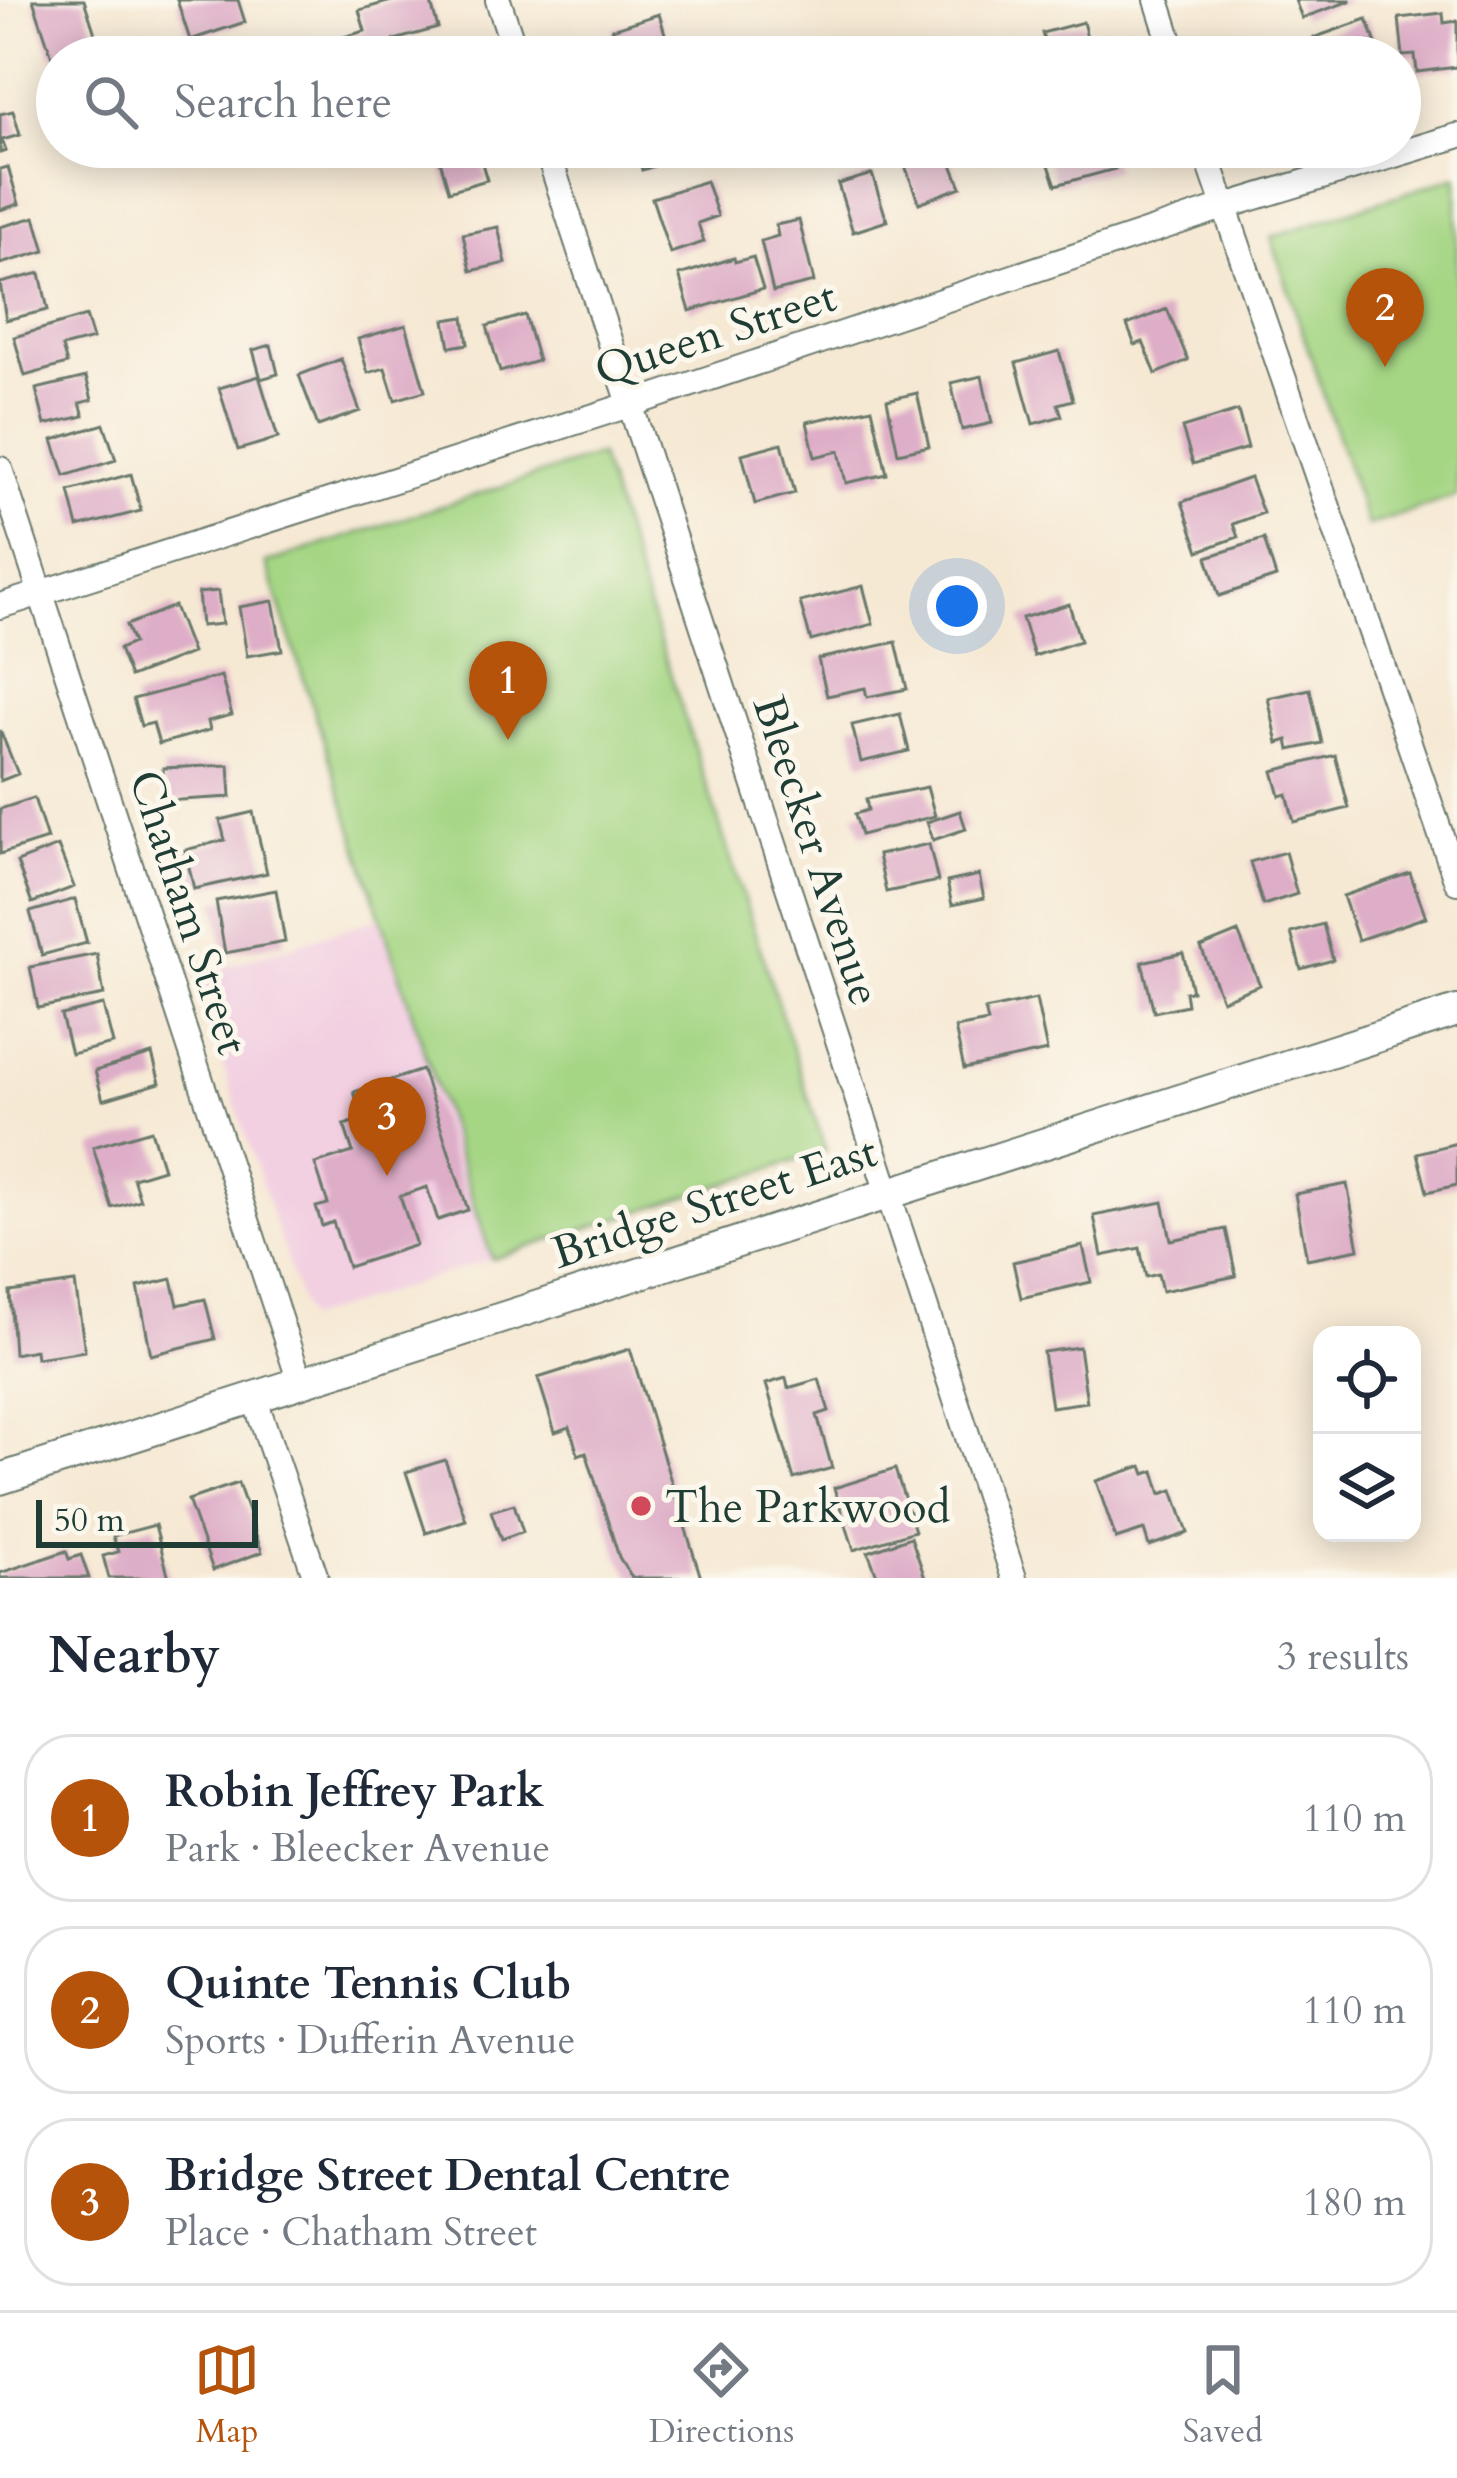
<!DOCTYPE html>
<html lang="en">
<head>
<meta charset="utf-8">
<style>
  body { margin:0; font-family:Cardo,serif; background:#f6f6f7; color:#1f2937 }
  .controls { position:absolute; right:36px; bottom:36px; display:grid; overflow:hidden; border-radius:24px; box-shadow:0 6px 30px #0003 }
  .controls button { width:108px; height:108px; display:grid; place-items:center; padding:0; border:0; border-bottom:3px solid #e0e1e3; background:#fff; color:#1f2937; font:60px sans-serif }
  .scale { position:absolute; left:36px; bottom:30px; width:222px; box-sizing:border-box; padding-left:12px; border:6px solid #1f3d34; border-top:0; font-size:33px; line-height:42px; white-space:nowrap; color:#1f3d34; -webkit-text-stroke:9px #fbf7ec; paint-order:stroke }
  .you { position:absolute; left:957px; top:606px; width:42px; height:42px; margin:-30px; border:9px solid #fff; border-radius:50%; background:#1a73e8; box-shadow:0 0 0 18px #1a73e833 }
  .badge { display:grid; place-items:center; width:78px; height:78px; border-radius:50%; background:#b45309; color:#fff; font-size:39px; font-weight:700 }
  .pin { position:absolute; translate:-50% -99px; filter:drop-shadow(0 3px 6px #0008) }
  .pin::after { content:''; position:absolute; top:63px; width:42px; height:36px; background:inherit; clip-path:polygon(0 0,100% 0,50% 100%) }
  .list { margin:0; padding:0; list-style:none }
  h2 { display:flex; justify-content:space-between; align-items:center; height:156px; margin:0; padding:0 48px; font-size:51px }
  h2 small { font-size:39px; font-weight:400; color:#747a83 }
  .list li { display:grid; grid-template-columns:78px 1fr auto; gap:36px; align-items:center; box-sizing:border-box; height:168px; margin:0 24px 24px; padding:0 24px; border:3px solid #e0e1e3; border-radius:48px }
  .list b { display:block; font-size:45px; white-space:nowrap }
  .list p { margin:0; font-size:39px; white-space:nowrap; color:#747a83 }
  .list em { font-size:39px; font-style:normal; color:#747a83 }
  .icon { flex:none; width:66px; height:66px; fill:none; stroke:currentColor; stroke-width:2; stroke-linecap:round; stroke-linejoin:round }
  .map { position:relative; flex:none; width:1457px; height:1578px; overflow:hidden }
  .search { position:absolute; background:#fff; box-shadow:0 6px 30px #0003; left:36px; right:36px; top:36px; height:132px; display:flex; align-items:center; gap:30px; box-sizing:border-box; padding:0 42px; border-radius:66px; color:#747a83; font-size:45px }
  .sheet { height:732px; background:#fff }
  nav { display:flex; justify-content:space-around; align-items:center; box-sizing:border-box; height:168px; border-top:3px solid #e0e1e3; background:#fff; font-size:33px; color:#747a83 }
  nav a { display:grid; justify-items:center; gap:6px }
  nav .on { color:#b45309 }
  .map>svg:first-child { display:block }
</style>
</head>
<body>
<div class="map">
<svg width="1457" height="1578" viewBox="0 0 1457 1578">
  <rect width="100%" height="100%" fill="#fbf7ec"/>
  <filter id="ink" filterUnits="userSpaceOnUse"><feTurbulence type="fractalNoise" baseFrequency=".00833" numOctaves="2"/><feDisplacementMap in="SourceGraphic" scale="24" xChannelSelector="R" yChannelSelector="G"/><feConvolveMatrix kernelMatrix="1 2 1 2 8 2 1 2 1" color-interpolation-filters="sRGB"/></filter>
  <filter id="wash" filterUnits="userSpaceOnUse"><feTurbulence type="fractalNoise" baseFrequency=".004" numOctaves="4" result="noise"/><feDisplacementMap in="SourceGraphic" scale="48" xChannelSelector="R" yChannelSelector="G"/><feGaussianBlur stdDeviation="2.7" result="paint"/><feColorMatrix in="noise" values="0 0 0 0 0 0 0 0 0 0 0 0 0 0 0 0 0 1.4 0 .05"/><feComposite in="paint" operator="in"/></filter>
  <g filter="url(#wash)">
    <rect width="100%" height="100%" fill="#f6e9d4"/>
    <!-- built -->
    <path fill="#f2cfe1" d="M 381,917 L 492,1259 L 306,1319 L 194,977 Z"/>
    <!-- green -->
    <path fill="#a5d684" stroke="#628a5c" stroke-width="3" d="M 1457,176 L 1457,496 L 1367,526 L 1271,237 Z
      M 599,455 L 826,1151 L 492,1259 L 266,563 Z"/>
    <g id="blocks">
      <!-- building -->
      <path fill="#deadc7" d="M 33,0 L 84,0 L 98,43 L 52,57 Z
        M 177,0 L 238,0 L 245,22 L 190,40 Z
        M 395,0 L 430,0 L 438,28 L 394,40 L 396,51 L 374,57 L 348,57 L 343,37 L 365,31 L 359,10 Z
        M 1295,0 L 1350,0 L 1350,1 L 1302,18 Z
        M 1443,13 L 1444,23 L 1457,21 L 1457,67 L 1417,72 L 1415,55 L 1403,56 L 1399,18 Z
        M 659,14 L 672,57 L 613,57 L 610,50 L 617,48 L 612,29 Z
        M 1367,19 L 1381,57 L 1320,57 L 1313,38 Z
        M 1083,22 L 1092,57 L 1049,57 L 1042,33 Z
        M 13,111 L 20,135 L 2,140 L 6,151 L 0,153 L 0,114 Z
        M 436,147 L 477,147 L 487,180 L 449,191 Z
        M 635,147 L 699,147 L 700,151 L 642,170 Z
        M 898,147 L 945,147 L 961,187 L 919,203 Z
        M 1070,147 L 1109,147 L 1115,169 L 1056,185 L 1045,154 Z
        M 8,167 L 19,204 L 0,210 L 0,169 Z
        M 872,174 L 887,221 L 853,232 L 838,184 Z
        M 706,181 L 718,216 L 698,223 L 704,242 L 670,253 L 652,198 Z
        M 35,217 L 45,251 L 0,264 L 0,227 Z
        M 799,220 L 814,282 L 773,292 L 761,241 L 778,236 L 776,225 Z
        M 498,227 L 506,263 L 471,271 L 463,234 Z
        M 753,257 L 763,289 L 690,311 L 679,275 L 734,258 L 735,262 Z
        M 40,273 L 48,310 L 6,320 L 0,283 Z
        M 1167,309 L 1188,360 L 1156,374 L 1143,342 L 1135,345 L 1127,325 Z
        M 525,315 L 538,361 L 500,372 L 487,326 Z
        M 86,316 L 93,339 L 62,347 L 67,364 L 25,376 L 14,337 Z
        M 464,317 L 468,344 L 450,347 L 445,320 Z
        M 406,325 L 425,391 L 395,400 L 385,368 L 368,373 L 358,339 Z
        M 271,345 L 278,374 L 261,379 L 253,350 Z
        M 1059,351 L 1073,400 L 1058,404 L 1062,416 L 1033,424 L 1016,363 Z
        M 341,359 L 360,411 L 318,426 L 299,375 Z
        M 259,376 L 278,438 L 238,450 L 219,388 Z
        M 982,376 L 992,423 L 962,430 L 951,383 Z
        M 86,377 L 92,400 L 80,403 L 84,416 L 45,425 L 36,389 Z
        M 917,393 L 929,446 L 898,453 L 887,400 Z
        M 872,408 L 887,474 L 846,483 L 839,451 L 815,457 L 807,422 Z
        M 1238,411 L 1248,448 L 1193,464 L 1182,428 Z
        M 104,424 L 116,460 L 65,476 L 53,440 Z
        M 782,443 L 795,493 L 755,504 L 742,454 Z
        M 131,474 L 141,511 L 78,527 L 69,491 Z
        M 1250,478 L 1263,513 L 1233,524 L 1238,537 L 1199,551 L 1182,502 Z
        M 1264,539 L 1276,577 L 1219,596 L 1207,557 Z
        M 863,586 L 873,624 L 811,641 L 800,602 Z
        M 218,591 L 222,624 L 201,626 L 198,593 Z
        M 273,601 L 282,650 L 247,656 L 239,607 Z
        M 1069,604 L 1080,641 L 1034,656 L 1022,618 Z
        M 174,606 L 192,653 L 130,677 L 119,649 L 133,643 L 126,625 Z
        M 896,642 L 907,689 L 867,697 L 865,688 L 827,696 L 818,659 Z
        M 221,676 L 232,715 L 208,721 L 210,730 L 159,744 L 153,723 L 141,726 L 133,699 Z
        M 1310,689 L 1322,743 L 1290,750 L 1288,740 L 1278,743 L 1268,698 Z
        M 900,714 L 909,751 L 861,762 L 852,725 Z
        M 0,730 L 18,774 L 0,781 Z
        M 1335,755 L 1349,808 L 1294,822 L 1287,794 L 1280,796 L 1273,771 Z
        M 229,765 L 231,797 L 164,801 L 163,768 Z
        M 927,787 L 935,816 L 861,835 L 855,814 L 868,810 L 866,799 Z
        M 34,798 L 47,839 L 0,854 L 0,809 Z
        M 960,811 L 966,829 L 933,840 L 927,822 Z
        M 253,812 L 267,873 L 194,889 L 185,850 L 225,840 L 220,820 Z
        M 929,844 L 938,881 L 886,892 L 878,855 Z
        M 58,846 L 74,887 L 32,903 L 17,862 Z
        M 1285,852 L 1297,894 L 1263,905 L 1250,862 Z
        M 1410,873 L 1426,917 L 1358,940 L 1343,896 Z
        M 979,875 L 984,898 L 952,905 L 947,882 Z
        M 276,890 L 285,942 L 225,953 L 216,901 Z
        M 75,899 L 87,943 L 42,955 L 30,912 Z
        M 1323,924 L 1333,960 L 1301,969 L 1291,933 Z
        M 1238,932 L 1260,985 L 1222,1000 L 1201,947 Z
        M 1183,953 L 1192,991 L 1185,992 L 1187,1005 L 1154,1012 L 1142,962 Z
        M 97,954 L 104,995 L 38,1008 L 30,967 Z
        M 1036,999 L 1047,1051 L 964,1069 L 955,1028 L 988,1022 L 985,1010 Z
        M 103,1005 L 113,1044 L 71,1054 L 61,1015 Z
        M 152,1054 L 160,1083 L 103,1100 L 95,1071 Z
        M 422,1070 L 468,1210 L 438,1220 L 427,1187 L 400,1196 L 416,1245 L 348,1267 L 333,1222 L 322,1226 L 316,1207 L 328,1204 L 315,1164 L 353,1152 L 344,1125 L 363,1119 L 354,1092 Z
        M 151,1130 L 163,1169 L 133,1178 L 140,1200 L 112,1208 L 93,1147 Z
        M 1457,1143 L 1457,1185 L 1427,1192 L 1417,1153 Z
        M 1347,1184 L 1359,1249 L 1307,1259 L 1295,1194 Z
        M 1163,1202 L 1171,1240 L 1226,1229 L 1236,1276 L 1162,1291 L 1158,1274 L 1146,1277 L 1140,1248 L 1102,1256 L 1094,1216 Z
        M 1083,1246 L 1091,1282 L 1021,1298 L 1013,1262 Z
        M 172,1279 L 178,1305 L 205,1299 L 215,1339 L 151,1355 L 138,1287 Z
        M 75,1283 L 85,1351 L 36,1358 L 35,1350 L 14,1354 L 10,1292 Z
        M 1079,1347 L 1087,1402 L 1051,1407 L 1043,1352 Z
        M 630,1349 L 701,1578 L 632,1578 L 619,1557 L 586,1452 L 578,1455 L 570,1427 L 555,1432 L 538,1378 Z
        M 786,1378 L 788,1388 L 819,1379 L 829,1411 L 817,1415 L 832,1468 L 794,1479 L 766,1384 Z
        M 445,1460 L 466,1520 L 426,1533 L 406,1472 Z
        M 1142,1466 L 1145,1474 L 1154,1471 L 1161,1494 L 1173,1490 L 1188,1533 L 1149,1546 L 1144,1530 L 1116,1539 L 1096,1481 Z
        M 895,1469 L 915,1531 L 854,1550 L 834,1488 Z
        M 238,1483 L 262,1552 L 213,1570 L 188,1500 Z
        M 514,1504 L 523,1532 L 501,1540 L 491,1511 Z
        M 155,1525 L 169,1578 L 109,1578 L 103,1556 L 118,1552 L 113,1536 Z
        M 911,1537 L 925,1578 L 878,1578 L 868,1552 Z
        M 66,1551 L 69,1559 L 81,1555 L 89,1578 L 0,1578 L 0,1573 Z"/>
    </g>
  </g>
  <g filter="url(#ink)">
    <use href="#blocks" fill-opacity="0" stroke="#6a796c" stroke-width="3"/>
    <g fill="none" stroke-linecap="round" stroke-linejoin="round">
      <defs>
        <path id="minor" d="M 498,0 L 517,57
          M 1157,0 L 1175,57
          M 546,147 L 1014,1578
          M 1204,147 L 1457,882
          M 0,469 L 300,1382
          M 0,606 L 629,405 L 1223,207 L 1457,136
          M 254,1397 L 316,1578"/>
        <path id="tertiary" d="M 0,1479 L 1457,1011"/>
      </defs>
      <!-- minor casing -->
      <use href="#minor" stroke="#6a796c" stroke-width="28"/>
      <!-- tertiary casing -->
      <use href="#tertiary" stroke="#6a796c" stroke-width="34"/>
      <!-- minor -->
      <use href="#minor" stroke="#fff" stroke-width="24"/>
      <!-- tertiary -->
      <use href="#tertiary" stroke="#fff" stroke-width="30"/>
    </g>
  </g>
  <!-- markers -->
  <circle fill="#d1495b" stroke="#fbf7ec" stroke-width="4.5" cx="641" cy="1506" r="12"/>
  <g text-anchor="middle" stroke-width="10" stroke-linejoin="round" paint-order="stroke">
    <!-- street labels -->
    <g font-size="45" fill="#1f3d34" stroke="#fbf7ec">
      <text transform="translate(715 332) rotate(-18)" y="16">Queen Street</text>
      <text transform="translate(818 850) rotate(72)" y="16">Bleecker Avenue</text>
      <text transform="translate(190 912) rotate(72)" y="16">Chatham Street</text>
      <text transform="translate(714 1201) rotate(-18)" y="16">Bridge Street East</text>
    </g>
    <!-- poi labels -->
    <g font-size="45" fill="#1f3d34" stroke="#fbf7ec" text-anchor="start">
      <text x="665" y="1522">The Parkwood</text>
    </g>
  </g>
</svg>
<div class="controls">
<button><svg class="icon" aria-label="locate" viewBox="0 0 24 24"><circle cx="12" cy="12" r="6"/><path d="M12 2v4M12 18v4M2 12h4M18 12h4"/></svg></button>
<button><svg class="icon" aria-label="layers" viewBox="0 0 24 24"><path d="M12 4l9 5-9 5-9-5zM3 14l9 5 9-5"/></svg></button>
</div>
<div class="scale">50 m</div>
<div class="you"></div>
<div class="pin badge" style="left:508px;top:740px">1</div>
<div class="pin badge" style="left:1385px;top:367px">2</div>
<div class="pin badge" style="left:387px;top:1176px">3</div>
<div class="search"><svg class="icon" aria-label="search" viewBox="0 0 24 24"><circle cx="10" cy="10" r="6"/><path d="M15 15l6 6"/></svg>Search here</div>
</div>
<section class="sheet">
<h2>Nearby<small>3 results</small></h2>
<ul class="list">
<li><span class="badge">1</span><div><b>Robin Jeffrey Park</b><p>Park · Bleecker Avenue</p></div><em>110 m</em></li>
<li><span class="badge">2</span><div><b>Quinte Tennis Club</b><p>Sports · Dufferin Avenue</p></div><em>110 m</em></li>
<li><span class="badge">3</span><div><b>Bridge Street Dental Centre</b><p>Place · Chatham Street</p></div><em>180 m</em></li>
</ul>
</section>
<nav>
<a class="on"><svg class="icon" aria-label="map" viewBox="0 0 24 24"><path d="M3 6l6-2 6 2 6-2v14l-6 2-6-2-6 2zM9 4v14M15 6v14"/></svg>Map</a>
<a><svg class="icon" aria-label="directions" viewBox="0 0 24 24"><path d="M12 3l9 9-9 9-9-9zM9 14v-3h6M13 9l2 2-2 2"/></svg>Directions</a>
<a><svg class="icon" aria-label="saved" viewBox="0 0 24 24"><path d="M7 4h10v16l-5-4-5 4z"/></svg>Saved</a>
</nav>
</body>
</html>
